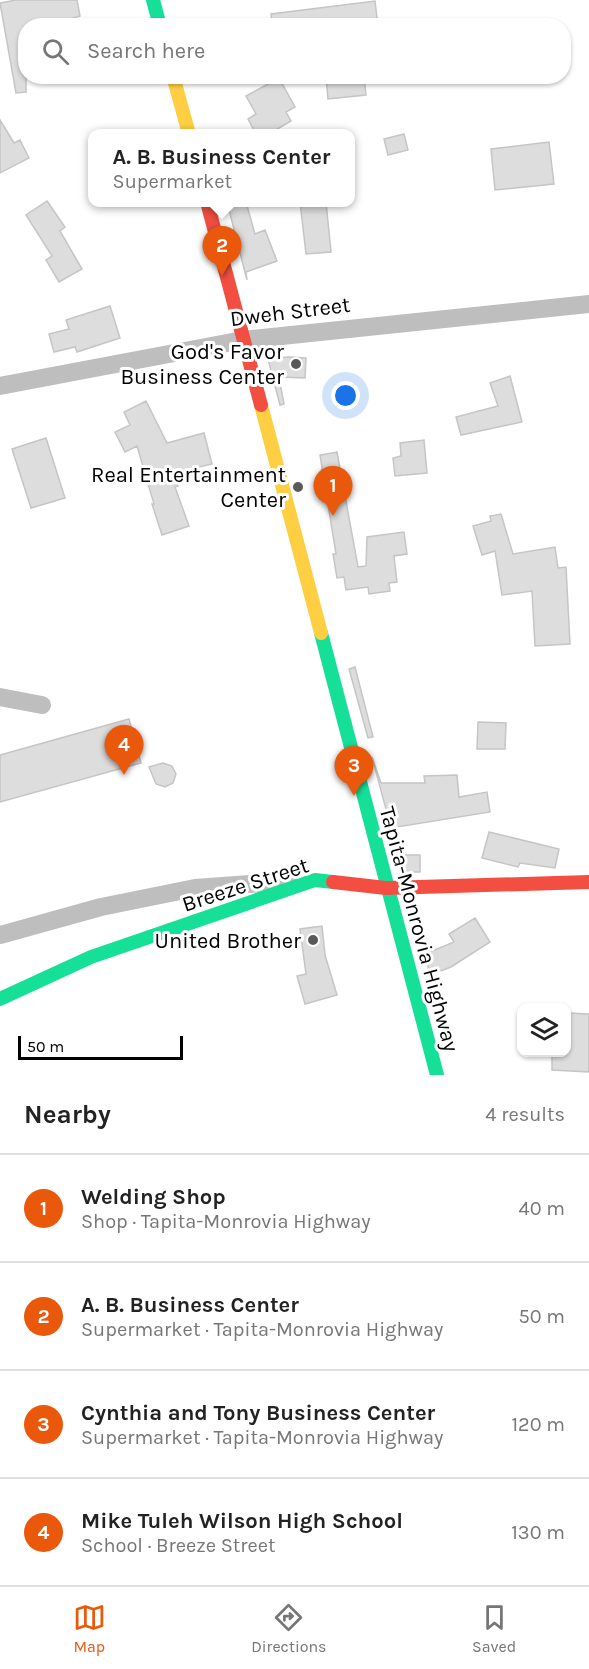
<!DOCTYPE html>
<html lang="en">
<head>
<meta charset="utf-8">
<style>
  body { margin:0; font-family:Karla,sans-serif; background:#f2f2f2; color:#222 }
  .controls { position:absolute; right:18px; bottom:18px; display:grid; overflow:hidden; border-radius:12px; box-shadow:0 2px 4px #0004 }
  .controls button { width:54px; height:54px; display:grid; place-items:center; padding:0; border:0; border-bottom:2px solid #e0e0e0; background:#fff; color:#222; font:30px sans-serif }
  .scale { position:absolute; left:18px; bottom:15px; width:165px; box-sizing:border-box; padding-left:6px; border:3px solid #000; border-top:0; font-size:16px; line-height:21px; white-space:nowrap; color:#000; -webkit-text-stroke:4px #fff; paint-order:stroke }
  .you { position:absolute; left:346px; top:396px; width:21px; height:21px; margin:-15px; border:4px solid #fff; border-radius:50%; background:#1a73e8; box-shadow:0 0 0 9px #1a73e833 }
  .badge { display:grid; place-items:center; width:39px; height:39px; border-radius:50%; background:#ea580c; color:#fff; font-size:20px; font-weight:700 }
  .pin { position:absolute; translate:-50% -50px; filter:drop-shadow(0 2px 3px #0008) }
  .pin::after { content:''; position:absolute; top:32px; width:21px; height:18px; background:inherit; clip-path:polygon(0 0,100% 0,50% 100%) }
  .popup { position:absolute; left:88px; top:129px; width:267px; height:78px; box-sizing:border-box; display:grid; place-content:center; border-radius:12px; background:#fff; filter:drop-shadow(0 2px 4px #0005); font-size:20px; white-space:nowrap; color:#767676 }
  .popup b { font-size:22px; color:#222 }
  .popup::after { content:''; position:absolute; left:50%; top:100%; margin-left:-12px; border:12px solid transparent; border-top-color:#fff }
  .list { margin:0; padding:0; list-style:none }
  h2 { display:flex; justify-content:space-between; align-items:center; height:78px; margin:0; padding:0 24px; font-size:26px }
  h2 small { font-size:20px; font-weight:400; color:#767676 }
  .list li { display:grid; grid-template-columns:39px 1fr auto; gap:18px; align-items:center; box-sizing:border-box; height:108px; padding:0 24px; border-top:2px solid #e0e0e0 }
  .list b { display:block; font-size:22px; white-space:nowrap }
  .list p { margin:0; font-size:20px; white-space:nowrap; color:#767676 }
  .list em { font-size:20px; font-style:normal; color:#767676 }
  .icon { flex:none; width:33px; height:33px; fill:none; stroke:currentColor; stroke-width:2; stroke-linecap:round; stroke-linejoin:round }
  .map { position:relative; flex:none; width:589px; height:1075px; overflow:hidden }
  .search { position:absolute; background:#fff; box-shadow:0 2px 4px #0004; left:18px; right:18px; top:18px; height:66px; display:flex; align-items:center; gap:15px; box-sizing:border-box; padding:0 21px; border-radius:24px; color:#767676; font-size:22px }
  .sheet { height:510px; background:#fff }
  nav { display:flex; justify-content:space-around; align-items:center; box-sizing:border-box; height:84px; border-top:2px solid #e0e0e0; background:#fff; font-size:16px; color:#767676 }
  nav a { display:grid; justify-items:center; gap:3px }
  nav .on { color:#ea580c }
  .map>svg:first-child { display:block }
</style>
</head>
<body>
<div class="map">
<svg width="589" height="1075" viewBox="0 0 589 1075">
  <rect width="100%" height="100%" fill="#fff"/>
  <!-- building -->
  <path fill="#ddd" stroke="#c5c5c5" stroke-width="1.5" d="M 16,0 L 77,0 L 80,16 L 47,26 L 26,26 L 26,92 L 16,93 L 0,3 Z
    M 375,1 L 378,26 L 272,26 L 271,14 Z
    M 326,76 L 364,76 L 366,95 L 328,99 Z
    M 279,78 L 295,107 L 286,112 L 291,121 L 269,134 L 256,134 L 248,119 L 256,114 L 246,96 Z
    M 0,120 L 14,143 L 20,140 L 29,158 L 0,173 Z
    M 404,134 L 408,150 L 388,155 L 384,139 Z
    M 549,142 L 554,184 L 495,190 L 491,149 Z
    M 47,201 L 65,227 L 60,231 L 82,269 L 59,282 L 46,260 L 52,256 L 26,215 Z
    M 227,202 L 246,202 L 255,234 L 265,230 L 277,261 L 246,272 L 247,280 Z
    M 300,202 L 326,202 L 331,252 L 306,254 Z
    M 110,306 L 120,338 L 77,352 L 75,347 L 54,352 L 49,334 L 69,329 L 66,320 Z
    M 288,357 L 306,358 L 305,378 L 279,377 L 284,404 L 280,405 L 268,359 Z
    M 510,376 L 522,422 L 461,435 L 456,417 L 498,406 L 490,383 Z
    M 146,401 L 167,443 L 204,433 L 212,464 L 174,473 L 178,486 L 175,487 L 189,526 L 162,535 L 152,504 L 154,504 L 137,446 L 125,452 L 115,432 L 130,425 L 124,412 Z
    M 46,438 L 65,498 L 31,508 L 12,449 Z
    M 424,440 L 427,473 L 395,476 L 393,458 L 401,456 L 400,443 Z
    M 337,452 L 358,567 L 366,566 L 367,537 L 404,532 L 407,554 L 394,556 L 397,582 L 389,583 L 390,591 L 369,594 L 368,587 L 346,590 L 344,577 L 337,578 L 333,554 L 336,554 L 320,455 Z
    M 501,514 L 513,554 L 555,547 L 558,568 L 566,567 L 570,644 L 535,646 L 532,591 L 502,595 L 495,551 L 482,555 L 473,526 L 491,521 L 490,516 Z
    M 355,667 L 373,737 L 368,738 L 349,669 Z
    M 129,719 L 141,763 L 0,802 L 0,755 Z
    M 478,722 L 506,723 L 505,749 L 477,749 Z
    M 372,757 L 381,783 L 425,783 L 424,776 L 457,775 L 459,797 L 487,792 L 490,812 L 391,828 Z
    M 163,763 L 172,766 L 176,774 L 173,783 L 165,787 L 156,784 L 149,767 Z
    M 489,832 L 559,849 L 555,868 L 520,863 L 518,867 L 482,858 Z
    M 399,855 L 420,855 L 420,872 L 403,872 Z
    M 475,918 L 490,942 L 451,967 L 430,975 L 425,954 L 454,942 L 449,934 Z
    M 322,926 L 325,955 L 337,995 L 305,1004 L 297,976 L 306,974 L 300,929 Z
    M 567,1013 L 589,1014 L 589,1072 L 552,1070 L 552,1053 L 567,1053 Z"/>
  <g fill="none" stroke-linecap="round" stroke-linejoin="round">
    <!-- street -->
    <path stroke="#bebebe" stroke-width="18" d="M 0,386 L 243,340 L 589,304
      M 0,697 L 42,705
      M 0,935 L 101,907 L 195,888 L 289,881"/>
    <!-- fast -->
    <path stroke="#16e098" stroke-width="14" d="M 153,0 L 160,26
      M 321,633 L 437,1075
      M 0,999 L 91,957 L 315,880 L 333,882"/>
    <!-- slow -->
    <path stroke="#ffcf43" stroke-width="14" d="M 173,76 L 189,134
      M 261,405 L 321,633"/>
    <!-- jam -->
    <path stroke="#f24e42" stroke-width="14" d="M 207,202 L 261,405
      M 333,882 L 386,888 L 589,882"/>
  </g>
  <!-- markers -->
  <g fill="#595959" stroke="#fff" stroke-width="2">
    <circle cx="296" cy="364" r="6"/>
    <circle cx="298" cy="487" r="6"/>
    <circle cx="313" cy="940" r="6"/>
  </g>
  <g text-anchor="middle" stroke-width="6" stroke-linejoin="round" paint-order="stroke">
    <!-- street labels -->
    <g font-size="22" fill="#000" stroke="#fff">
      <text transform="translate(290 311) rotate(-7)" y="8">Dweh Street</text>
      <text transform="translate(245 884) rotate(-18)" y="8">Breeze Street</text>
      <text transform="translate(420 929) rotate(75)" y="8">Tapita-Monrovia Highway</text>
    </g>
    <!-- poi labels -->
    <g font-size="22" fill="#000" stroke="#fff" text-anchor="end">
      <text x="284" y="359">God's Favor<tspan x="284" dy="25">Business Center</tspan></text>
      <text x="286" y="482">Real Entertainment<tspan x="286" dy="25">Center</tspan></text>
      <text x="301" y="948">United Brother</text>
    </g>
  </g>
</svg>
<div class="controls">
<button><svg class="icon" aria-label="layers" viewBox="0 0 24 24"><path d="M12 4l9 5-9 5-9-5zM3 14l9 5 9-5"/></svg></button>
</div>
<div class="scale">50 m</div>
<div class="you"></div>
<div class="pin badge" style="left:333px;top:516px">1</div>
<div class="pin badge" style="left:222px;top:276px">2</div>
<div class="popup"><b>A. B. Business Center</b>Supermarket</div>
<div class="pin badge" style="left:354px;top:796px">3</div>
<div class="pin badge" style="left:124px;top:775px">4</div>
<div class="search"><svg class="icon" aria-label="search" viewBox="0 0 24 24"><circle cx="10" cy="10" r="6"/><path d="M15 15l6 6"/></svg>Search here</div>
</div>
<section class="sheet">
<h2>Nearby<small>4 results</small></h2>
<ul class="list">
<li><span class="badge">1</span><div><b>Welding Shop</b><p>Shop · Tapita-Monrovia Highway</p></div><em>40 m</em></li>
<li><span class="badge">2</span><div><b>A. B. Business Center</b><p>Supermarket · Tapita-Monrovia Highway</p></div><em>50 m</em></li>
<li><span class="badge">3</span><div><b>Cynthia and Tony Business Center</b><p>Supermarket · Tapita-Monrovia Highway</p></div><em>120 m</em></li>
<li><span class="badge">4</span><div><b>Mike Tuleh Wilson High School</b><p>School · Breeze Street</p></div><em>130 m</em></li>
</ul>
</section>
<nav>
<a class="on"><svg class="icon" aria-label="map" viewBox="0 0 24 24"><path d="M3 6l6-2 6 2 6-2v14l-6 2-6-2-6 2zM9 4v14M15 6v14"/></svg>Map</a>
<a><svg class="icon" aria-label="directions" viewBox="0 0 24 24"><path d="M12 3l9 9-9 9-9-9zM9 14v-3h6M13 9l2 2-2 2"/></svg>Directions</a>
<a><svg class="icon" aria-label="saved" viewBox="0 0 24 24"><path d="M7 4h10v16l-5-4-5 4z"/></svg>Saved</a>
</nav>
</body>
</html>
